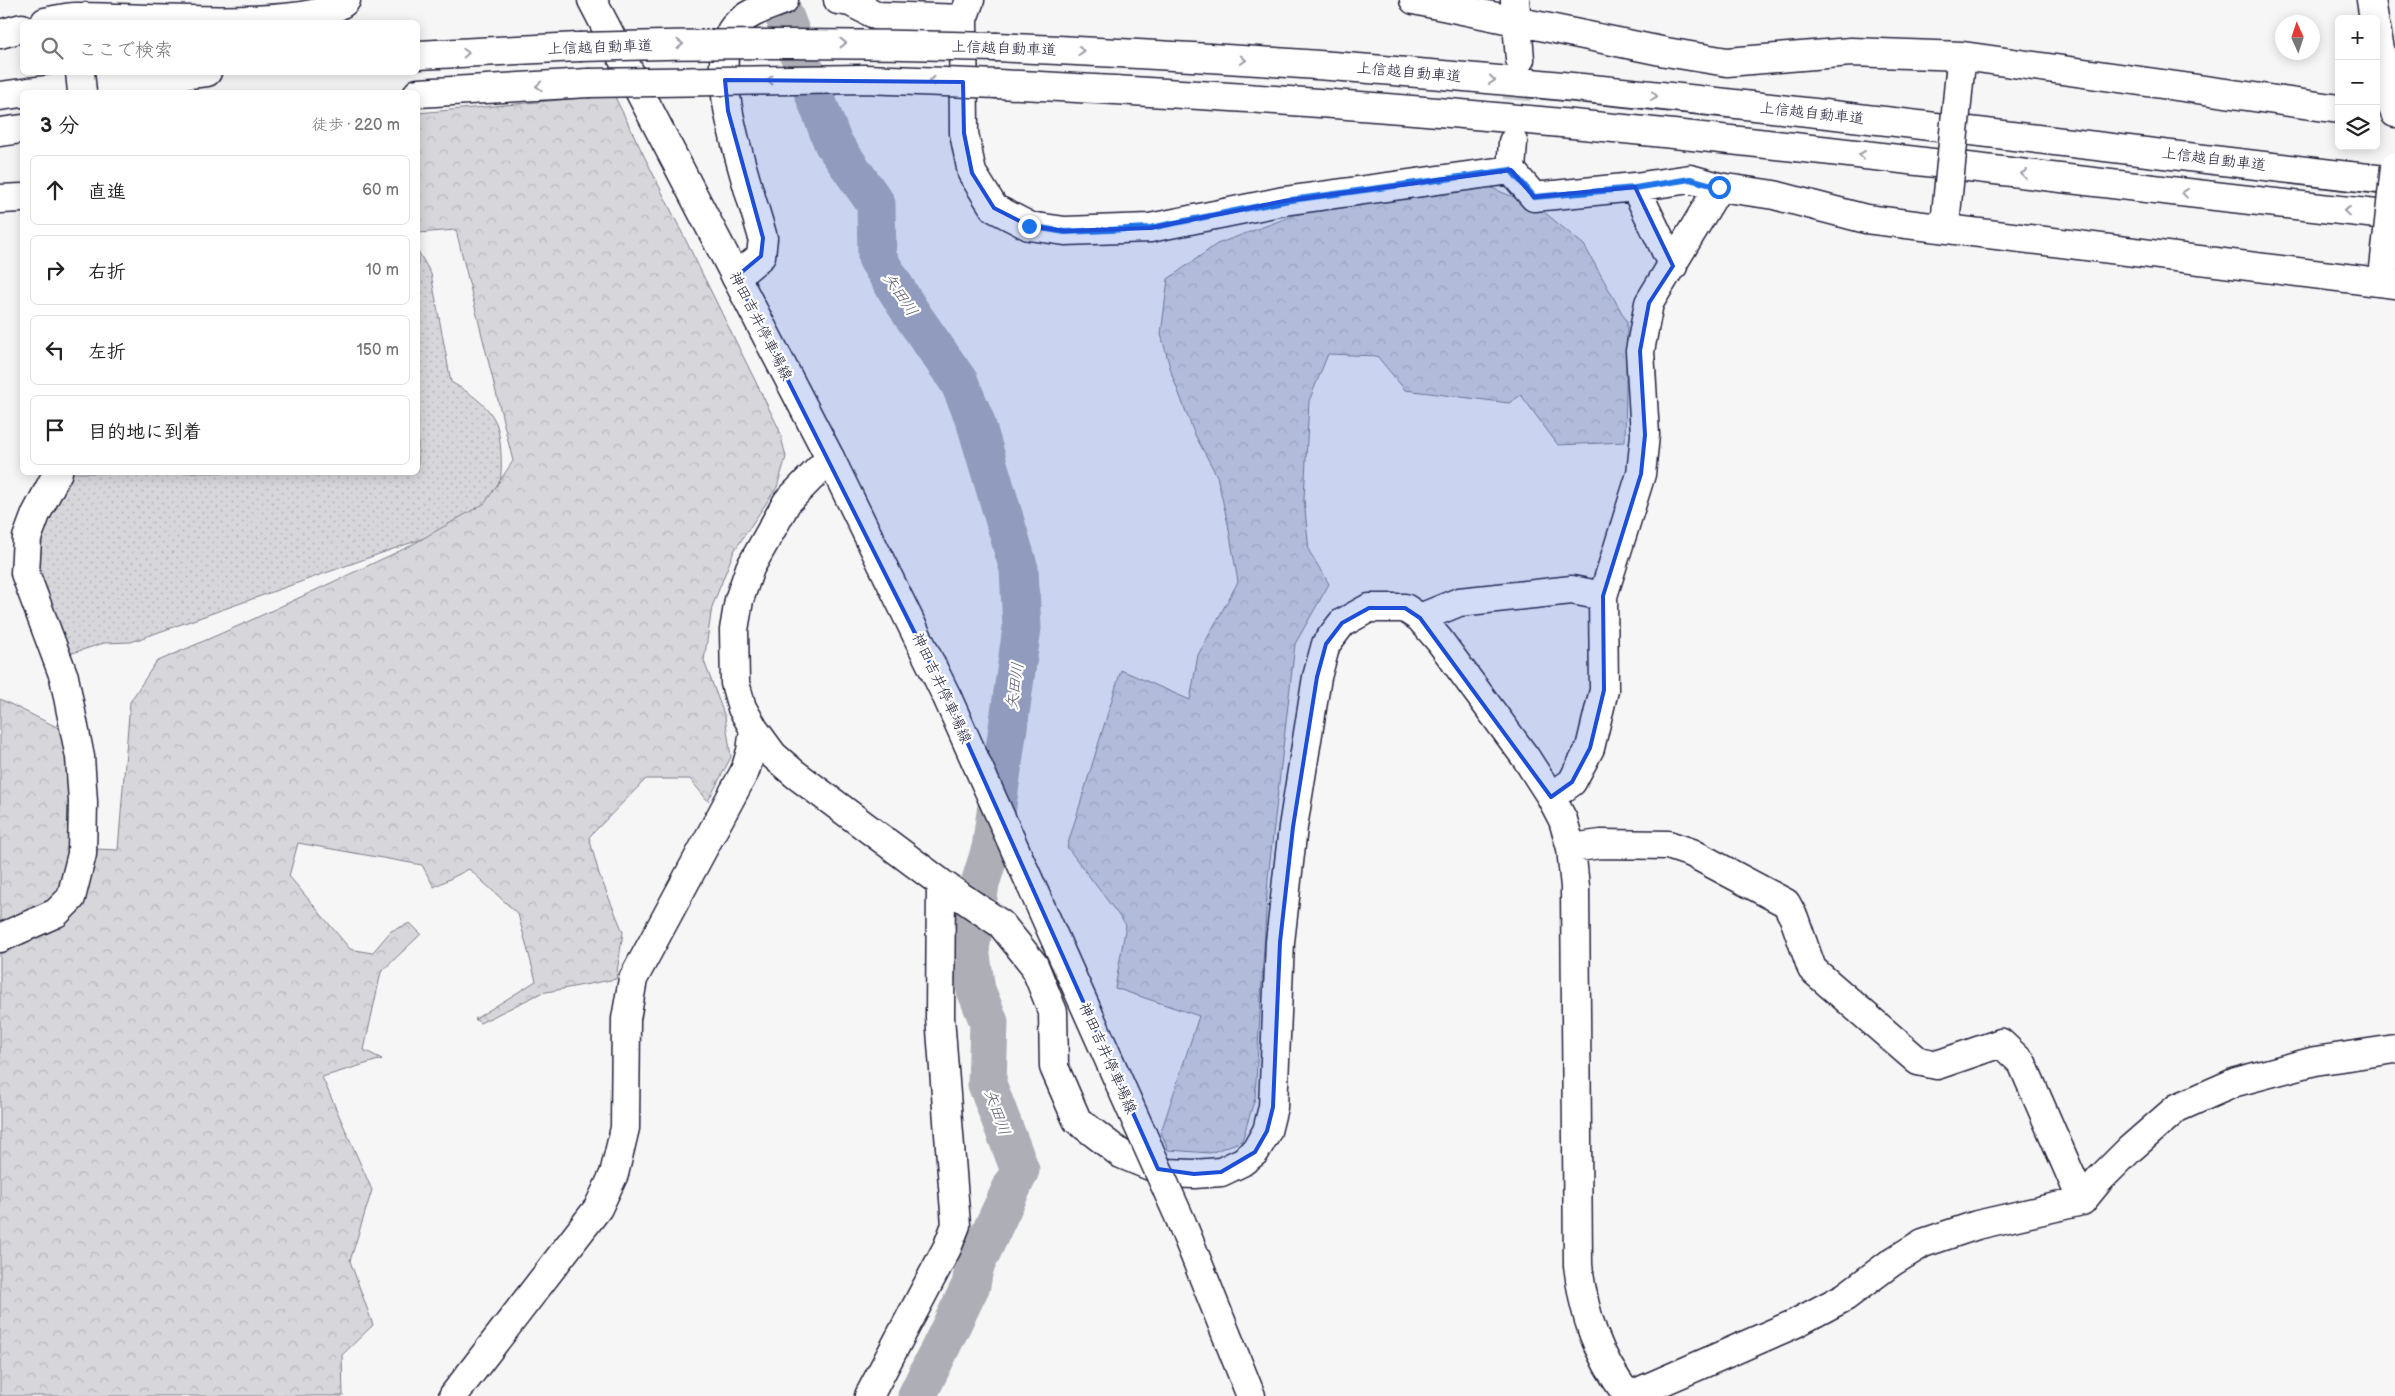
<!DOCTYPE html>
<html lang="ja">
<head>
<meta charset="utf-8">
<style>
  body { margin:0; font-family:"Balsamiq Sans","Klee One",sans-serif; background:#f6f6f6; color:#222 }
  .controls { position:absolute; right:15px; top:15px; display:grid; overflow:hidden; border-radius:8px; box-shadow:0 2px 12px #0003 }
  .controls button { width:45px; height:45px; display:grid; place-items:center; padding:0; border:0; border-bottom:1px solid #e0e0e0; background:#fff; color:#222; font:25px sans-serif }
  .compass { position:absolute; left:2275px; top:15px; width:45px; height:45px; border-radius:50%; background:#fff; box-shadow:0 2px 12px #0003; rotate:357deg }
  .stop { position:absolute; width:15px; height:15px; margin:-11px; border:4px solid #1a73e8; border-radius:50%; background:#fff }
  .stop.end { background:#1a73e8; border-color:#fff; box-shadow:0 1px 5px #0008 }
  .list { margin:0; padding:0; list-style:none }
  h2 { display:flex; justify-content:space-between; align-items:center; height:65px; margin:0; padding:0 20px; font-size:21px }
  h2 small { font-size:16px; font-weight:400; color:#767676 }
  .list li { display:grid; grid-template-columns:32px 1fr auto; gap:15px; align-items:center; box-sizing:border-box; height:70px; margin:0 10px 10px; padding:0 10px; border:1px solid #e0e0e0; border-radius:8px }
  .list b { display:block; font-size:19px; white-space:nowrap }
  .list em { font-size:16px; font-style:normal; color:#767676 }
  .icon { flex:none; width:28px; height:28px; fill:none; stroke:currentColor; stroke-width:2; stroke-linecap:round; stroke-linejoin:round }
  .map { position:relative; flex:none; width:2395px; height:1396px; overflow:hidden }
  .search { position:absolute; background:#fff; box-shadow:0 2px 12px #0003; left:20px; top:20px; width:400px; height:55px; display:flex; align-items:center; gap:12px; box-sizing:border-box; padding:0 18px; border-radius:8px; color:#767676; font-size:19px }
  .panel { position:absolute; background:#fff; box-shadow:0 2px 12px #0003; left:20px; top:90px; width:400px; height:385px; border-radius:8px }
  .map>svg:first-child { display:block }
</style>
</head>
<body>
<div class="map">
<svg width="2395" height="1396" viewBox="0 0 2395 1396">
  <defs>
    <pattern id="green-dots" width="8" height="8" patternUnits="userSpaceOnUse" patternTransform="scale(1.25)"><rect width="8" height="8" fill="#d7d7db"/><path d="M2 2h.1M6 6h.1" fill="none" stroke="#b8b8bd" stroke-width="1.8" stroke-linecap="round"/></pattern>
    <pattern id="forest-crowns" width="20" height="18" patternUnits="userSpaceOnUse" patternTransform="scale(1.25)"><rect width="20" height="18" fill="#d7d7db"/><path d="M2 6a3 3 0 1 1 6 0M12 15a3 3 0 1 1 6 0" fill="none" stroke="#b8b8bd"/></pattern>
  </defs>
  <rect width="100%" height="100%" fill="#f6f6f7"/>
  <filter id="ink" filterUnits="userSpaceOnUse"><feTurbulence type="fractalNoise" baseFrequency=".02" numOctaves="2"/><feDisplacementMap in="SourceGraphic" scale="10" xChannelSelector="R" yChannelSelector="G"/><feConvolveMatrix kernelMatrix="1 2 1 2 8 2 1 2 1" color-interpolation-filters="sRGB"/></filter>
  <g filter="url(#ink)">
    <!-- green -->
    <path fill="url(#green-dots)" stroke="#7c7c8b" d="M 418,251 L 431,274 L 451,382 C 468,392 488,404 496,423 C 502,438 505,491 493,502 C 484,512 469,519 458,526 L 131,642 L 104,643 L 63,656 L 31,572 L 32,539 L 64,473 L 418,472 Z"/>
    <!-- forest -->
    <path fill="url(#forest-crowns)" stroke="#7c7c8b" d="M 614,95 L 779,429 L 786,457 L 777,487 L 734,551 L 712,607 L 704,661 L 725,717 L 731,757 L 708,801 L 690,779 L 646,779 L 589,837 L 599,874 L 623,932 L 616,979 L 541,993 L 480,1023 L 475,1019 L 536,981 L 518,914 L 469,869 L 434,887 L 422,865 L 298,843 L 289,876 L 350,949 L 372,953 L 391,931 L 410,923 L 421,934 L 381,972 L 364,1050 L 382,1059 L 322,1077 L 372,1190 L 350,1261 L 373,1325 L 342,1355 L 343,1396 L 0,1396 L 0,699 L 67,732 L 76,848 L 118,850 L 130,702 L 156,662 L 245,623 L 408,547 L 485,503 L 513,461 L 456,230 L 418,233 L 418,113 Z
      M 1489,187 L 1538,207 L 1584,245 L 1627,322 L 1625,442 L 1558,445 L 1521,395 L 1509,403 L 1405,390 L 1377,356 L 1328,354 L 1309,401 L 1304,499 L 1309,551 L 1329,584 L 1295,644 L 1268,878 L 1255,1098 L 1242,1141 L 1210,1153 L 1168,1150 L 1161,1132 L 1199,1016 L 1115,988 L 1126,925 L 1067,847 L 1121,670 L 1190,700 L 1198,655 L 1238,582 L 1228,524 L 1217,476 L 1194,433 L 1172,375 L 1161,334 L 1168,279 L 1217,244 L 1306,211 Z"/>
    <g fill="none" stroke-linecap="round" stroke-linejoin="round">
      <!-- river -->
      <path stroke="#aeaeb7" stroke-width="39" d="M 778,0 L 833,143 L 876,204 L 877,258 L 911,313 L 959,382 L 975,420 L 1019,569 L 1022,628 L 991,848 L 980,884 L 970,949 L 976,990 L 989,1022 L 987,1084 L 1020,1170 L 974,1268 L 971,1285 L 917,1396"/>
      <!-- minor-tunnel -->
      <path stroke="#ccccd1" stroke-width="28" stroke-dasharray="28 14" stroke-linecap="butt" d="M 1513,142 L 1520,59"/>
      <defs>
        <path id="minor" d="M 838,0 L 850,2 L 878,16 L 963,19
          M 970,0 L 963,19 L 964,133 L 972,173 L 994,208 L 1029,226 L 1065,231 L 1150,228 L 1284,201 L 1511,170
          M 1414,0 L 1666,52 L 1727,62 L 1851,52 L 1963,56 L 2339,109
          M 1515,0 L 1520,59
          M 2371,0 L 2374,19
          M 45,22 C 55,20 66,17 75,17 C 125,16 316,33 346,0
          M 2376,28 L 2389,97 L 2395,113
          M 0,34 L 22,28
          M 1513,142 L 1511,170 L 1534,197 L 1635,187 L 1690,179 L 1719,187 L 1774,195 L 1866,219 L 2395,284
          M 1635,187 L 1673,266
          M 0,199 L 22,198
          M 736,277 L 761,256 L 763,238 C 751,193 703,65 734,27 C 746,13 766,7 784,0
          M 830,458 L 787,502 L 750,568 L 739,600 L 734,630 L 735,683 L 742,708 L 754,729 L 773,755 L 795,774 L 941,883 L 1001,924 L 1034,965 L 1053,1012 L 1054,1067 L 1077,1120 L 1121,1154 L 1167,1173 L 1194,1174 L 1221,1172 L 1242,1162 L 1255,1152 L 1267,1131 L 1273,1107 L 1280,942 L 1293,827 L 1317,677 L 1326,644 L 1342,623 L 1369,608 L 1405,608 L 1420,618 L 1439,640 L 1526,758 L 1551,797 L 1563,820 L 1571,848 L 1575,887 L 1578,1265 C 1584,1316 1597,1355 1628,1396
          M 1420,618 L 1459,602 L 1572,590 L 1603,596
          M 1551,797 L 1572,782 L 1590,748 L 1604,690 L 1603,596 L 1641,474 L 1645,435 L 1640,351 L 1649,303 L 1719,187
          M 1571,848 L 1601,844 L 1668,845 L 1692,853 L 1786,903 L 1794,918 L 1812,969 L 1918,1061 L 1937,1065 L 2001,1043 L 2022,1063 L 2082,1201
          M 0,938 L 56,913 L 71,898 L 82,854 L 83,802 L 80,757 L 64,677 L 25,573 L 27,538 L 36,514 L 58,472
          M 453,1396 L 598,1208 L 614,1174 L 625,1128 L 626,1019 L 633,979 L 745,771 L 751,751 L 754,729
          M 869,1396 L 947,1248 L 956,1225 L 940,1017 L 941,883
          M 1629,1396 L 1794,1324 L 1845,1297 L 1892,1262 L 1923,1243 L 1977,1225 L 2082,1201 L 2100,1179 L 2130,1149 L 2177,1108 L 2236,1082 L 2315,1061 L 2395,1049"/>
        <path id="major" d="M 592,0 L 830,458 L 947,697
          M 1181,1221 L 1251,1396"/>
        <path id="highway" d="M 997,47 C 1134,54 1270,60 1406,72 C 1737,99 2065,144 2395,181
          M 418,55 L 579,47
          M 998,84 C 1179,93 1360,104 1540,121 C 1826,147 2110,186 2395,216
          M 29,92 L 207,72
          M 418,93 L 588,83
          M 0,96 L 22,93
          M 0,132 L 22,129"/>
      </defs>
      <!-- minor casing -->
      <use href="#minor" stroke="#22223b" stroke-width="31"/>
      <!-- major casing -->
      <use href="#major" stroke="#22223b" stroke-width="31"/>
      <!-- highway casing -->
      <use href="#highway" stroke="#22223b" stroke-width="31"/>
      <!-- minor -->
      <use href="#minor" stroke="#fff" stroke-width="28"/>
      <!-- major -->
      <use href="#major" stroke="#fff" stroke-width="28"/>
      <!-- highway -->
      <use href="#highway" stroke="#fff" stroke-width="28"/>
      <defs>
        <path id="minor-bridge" d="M 80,72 L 82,92
          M 1946,214 L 1960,72
          M 2384,268 L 2395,167"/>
        <path id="major-bridge" d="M 947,697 L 1181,1221"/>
        <path id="highway-bridge" d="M 579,47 C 719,43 858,43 997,47
          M 588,83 L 864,79 L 998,84"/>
      </defs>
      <!-- minor-bridge casing -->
      <use href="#minor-bridge" stroke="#22223b" stroke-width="31" stroke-linecap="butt"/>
      <!-- major-bridge casing -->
      <use href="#major-bridge" stroke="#22223b" stroke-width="31" stroke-linecap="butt"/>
      <!-- highway-bridge casing -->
      <use href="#highway-bridge" stroke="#22223b" stroke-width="31" stroke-linecap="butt"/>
      <!-- minor-bridge -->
      <use href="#minor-bridge" stroke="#fff" stroke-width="28"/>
      <!-- major-bridge -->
      <use href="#major-bridge" stroke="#fff" stroke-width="28"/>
      <!-- highway-bridge -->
      <use href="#highway-bridge" stroke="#fff" stroke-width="28"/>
    </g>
    <!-- one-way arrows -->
    <defs><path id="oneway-chevron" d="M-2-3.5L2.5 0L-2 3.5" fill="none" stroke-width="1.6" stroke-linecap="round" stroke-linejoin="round" transform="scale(1.25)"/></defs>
    <g stroke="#9c9ca7">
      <use href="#oneway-chevron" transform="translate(843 43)"/>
      <use href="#oneway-chevron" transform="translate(680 44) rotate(-2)"/>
      <use href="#oneway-chevron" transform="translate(1081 51) rotate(3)"/>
      <use href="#oneway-chevron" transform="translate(466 53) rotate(-3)"/>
      <use href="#oneway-chevron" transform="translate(1243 60) rotate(3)"/>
      <use href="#oneway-chevron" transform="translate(770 80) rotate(180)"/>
      <use href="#oneway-chevron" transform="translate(1492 80) rotate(5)"/>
      <use href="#oneway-chevron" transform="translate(932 81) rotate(-178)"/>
      <use href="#oneway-chevron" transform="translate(539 86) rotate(177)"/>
      <use href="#oneway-chevron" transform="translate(1654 96) rotate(6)"/>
      <use href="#oneway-chevron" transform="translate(1862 155) rotate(-173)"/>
      <use href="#oneway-chevron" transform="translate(2024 174) rotate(-173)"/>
      <use href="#oneway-chevron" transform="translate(2185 193) rotate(-173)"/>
      <use href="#oneway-chevron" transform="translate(2347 211) rotate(-174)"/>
    </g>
  </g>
  <g fill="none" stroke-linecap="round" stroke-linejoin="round" filter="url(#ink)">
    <!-- route -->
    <path stroke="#1a73e8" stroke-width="6" d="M 1029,226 L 1065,232 L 1150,228 L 1284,201 L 1511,170 L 1534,197 L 1635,188 L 1690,179 L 1719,187"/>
  </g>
  <!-- marked area -->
  <path fill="#1d4ed8" fill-opacity="0.2" stroke="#1d4ed8" stroke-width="4" stroke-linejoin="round" d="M 725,80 L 963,82 L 964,133 L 972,173 L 994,208 L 1029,226 L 1065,231 L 1150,228 L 1284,201 L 1511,170 L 1534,197 L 1635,187 L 1673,266 L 1649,303 L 1640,351 L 1645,435 L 1641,474 L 1603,596 L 1604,690 L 1590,748 L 1572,782 L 1551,797 L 1420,618 L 1405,608 L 1369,608 L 1342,623 L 1326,644 L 1317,677 L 1293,827 L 1280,942 L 1273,1107 L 1267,1131 L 1255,1152 L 1221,1172 L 1194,1174 L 1158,1169 L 947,697 L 736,277 L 761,256 L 763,238 L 728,111 Z"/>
  <g text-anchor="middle" stroke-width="4.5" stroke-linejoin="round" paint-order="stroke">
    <!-- street labels -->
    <g font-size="15" fill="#22223b" stroke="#fff">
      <text transform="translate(600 47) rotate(-2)" y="5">上信越自動車道</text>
      <text transform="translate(1004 48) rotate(2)" y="5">上信越自動車道</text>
      <text transform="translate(1409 72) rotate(5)" y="5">上信越自動車道</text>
      <text transform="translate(1812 113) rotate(6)" y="5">上信越自動車道</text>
      <text transform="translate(2214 159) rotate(7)" y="5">上信越自動車道</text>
      <text transform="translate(761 326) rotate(63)" y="5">神田吉井停車場線</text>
      <text transform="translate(942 688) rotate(65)" y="5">神田吉井停車場線</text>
      <text transform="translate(1108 1058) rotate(66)" y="5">神田吉井停車場線</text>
    </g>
    <!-- water labels -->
    <g font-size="16" font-style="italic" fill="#5a5a6d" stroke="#fff">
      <text transform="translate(901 294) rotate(56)" y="6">矢田川</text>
      <text transform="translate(1014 686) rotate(-82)" y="6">矢田川</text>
      <text transform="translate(998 1112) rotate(70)" y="6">矢田川</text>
    </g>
  </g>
</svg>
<div class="controls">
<button>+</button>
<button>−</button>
<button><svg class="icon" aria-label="layers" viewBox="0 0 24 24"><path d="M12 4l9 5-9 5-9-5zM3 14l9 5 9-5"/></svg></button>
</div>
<svg class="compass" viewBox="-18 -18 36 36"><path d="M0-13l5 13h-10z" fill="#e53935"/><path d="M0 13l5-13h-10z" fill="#767676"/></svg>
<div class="stop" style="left:1719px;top:187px"></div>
<div class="stop end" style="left:1029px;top:226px"></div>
<div class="search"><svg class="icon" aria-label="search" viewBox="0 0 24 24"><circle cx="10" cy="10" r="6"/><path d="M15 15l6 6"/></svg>ここで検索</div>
<section class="panel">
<h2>3 分<small>徒歩 · 220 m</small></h2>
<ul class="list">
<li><svg class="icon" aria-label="ahead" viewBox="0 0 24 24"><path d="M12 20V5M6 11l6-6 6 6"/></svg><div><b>直進</b></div><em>60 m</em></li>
<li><svg class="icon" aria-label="right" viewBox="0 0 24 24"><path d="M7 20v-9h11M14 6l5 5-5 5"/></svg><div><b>右折</b></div><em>10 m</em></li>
<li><svg class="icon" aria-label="left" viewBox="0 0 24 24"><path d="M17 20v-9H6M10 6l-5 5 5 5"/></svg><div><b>左折</b></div><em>150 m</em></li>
<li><svg class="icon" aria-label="arrive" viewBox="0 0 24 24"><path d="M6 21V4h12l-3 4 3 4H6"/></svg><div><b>目的地に到着</b></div></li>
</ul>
</section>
</div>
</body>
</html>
